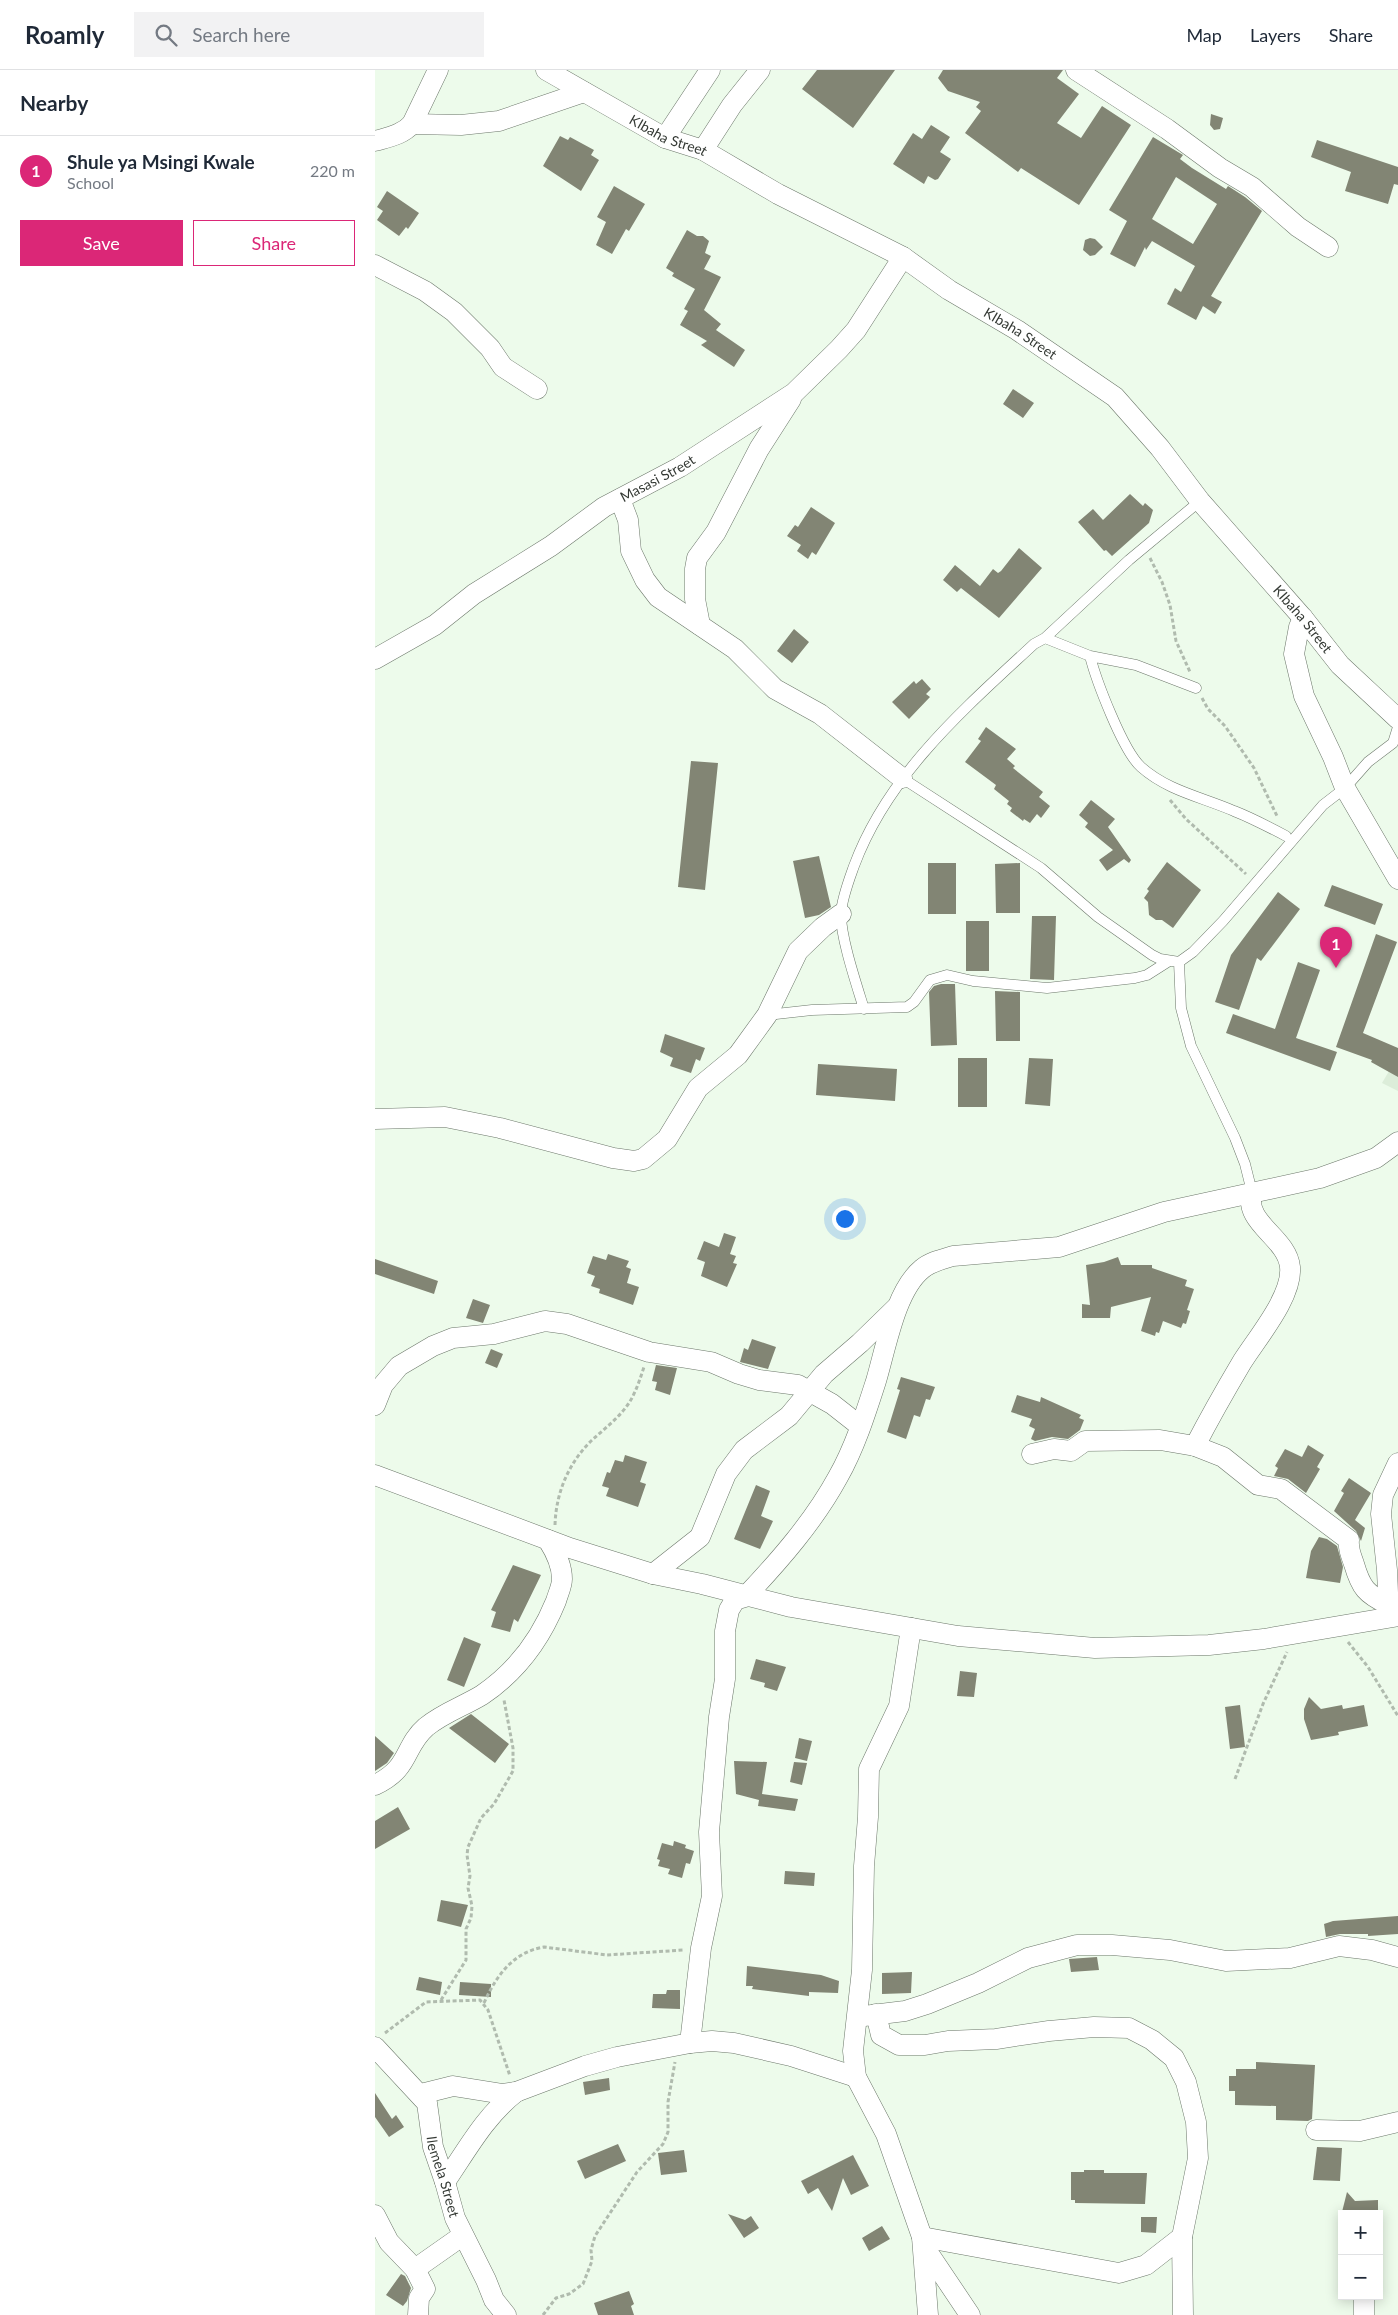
<!DOCTYPE html>
<html lang="en">
<head>
<meta charset="utf-8">
<style>
  body { margin:0; font-family:Lato,sans-serif; background:#f2f2f3; color:#1f2937 }
  .controls { position:absolute; right:15px; bottom:15px; display:grid; overflow:hidden; border-radius:0px; box-shadow:0 2px 12px #0003 }
  .controls button { width:45px; height:45px; display:grid; place-items:center; padding:0; border:0; border-bottom:1px solid #e0e1e3; background:#fff; color:#1f2937; font:25px sans-serif }
  .you { position:absolute; left:469px; top:1148px; width:18px; height:18px; margin:-12px; border:4px solid #fff; border-radius:50%; background:#1a73e8; box-shadow:0 0 0 8px #1a73e833 }
  .badge { display:grid; place-items:center; width:32px; height:32px; border-radius:50%; background:#db2777; color:#fff; font-size:16px; font-weight:700 }
  .pin { position:absolute; translate:-50% -41px; filter:drop-shadow(0 1px 2px #0008) }
  .pin::after { content:''; position:absolute; top:26px; width:18px; height:15px; background:inherit; clip-path:polygon(0 0,100% 0,50% 100%) }
  .list { margin:0; padding:0; list-style:none }
  h2 { display:flex; justify-content:space-between; align-items:center; height:65px; margin:0; padding:0 20px; font-size:21px }
  h2 small { font-size:16px; font-weight:400; color:#747a83 }
  .list li { display:grid; grid-template-columns:32px 1fr auto; gap:15px; align-items:center; box-sizing:border-box; height:70px; padding:0 20px; border-top:1px solid #e0e1e3 }
  .list b { display:block; font-size:19px; white-space:nowrap }
  .list p { margin:0; font-size:16px; white-space:nowrap; color:#747a83 }
  .list em { font-size:16px; font-style:normal; color:#747a83 }
  .actions { display:flex; gap:10px; padding:15px 20px }
  .actions a { flex:1; padding:11px 0; border:1px solid #db2777; border-radius:0px; text-align:center; font-size:18px; color:#db2777 }
  .actions .main { background:#db2777; color:#fff }
  .icon { flex:none; width:28px; height:28px; fill:none; stroke:currentColor; stroke-width:2; stroke-linecap:round; stroke-linejoin:round }
  .map { position:relative; flex:none; width:1023px; height:2245px; overflow:hidden }
  header { display:flex; align-items:center; gap:30px; box-sizing:border-box; height:70px; padding:0 25px; background:#fff; border-bottom:1px solid #e0e1e3 }
  header strong { font-size:24px }
  nav { display:flex; gap:28px; margin-inline-start:auto; font-size:18px }
  .search { width:350px; height:45px; background:#f2f2f3; display:flex; align-items:center; gap:12px; box-sizing:border-box; padding:0 18px; border-radius:0px; color:#747a83; font-size:19px }
  main { display:flex }
  aside { flex:1; background:#fff }
  .map>svg:first-child { display:block }
</style>
</head>
<body>
<header>
<strong>Roamly</strong>
<div class="search"><svg class="icon" aria-label="search" viewBox="0 0 24 24"><circle cx="10" cy="10" r="6"/><path d="M15 15l6 6"/></svg>Search here</div>
<nav><a>Map</a><a>Layers</a><a>Share</a></nav>
</header>
<main>
<aside>
<h2>Nearby<small></small></h2>
<ul class="list">
<li><span class="badge">1</span><div><b>Shule ya Msingi Kwale</b><p>School</p></div><em>220 m</em></li>
</ul>
<div class="actions"><a class="main">Save</a><a>Share</a></div>
</aside>
<div class="map">
<svg width="1023" height="2245" viewBox="0 0 1023 2245">
  <rect width="100%" height="100%" fill="#edfbeb"/>
  <!-- built -->
  <path fill="#dcedd9" d="M 1023,986 L 1023,1021 L 1007,1013 Z"/>
  <!-- building -->
  <path fill="#828574" fill-rule="evenodd" d="M 442,0 L 520,0 L 478,58 L 427,19 Z
    M 568,0 L 688,0 L 682,8 L 704,24 L 682,53 L 706,68 L 727,36 L 756,55 L 704,135 L 646,98 L 643,102 L 590,63 L 606,41 L 601,37 L 605,32 L 573,21 L 563,8 Z
    M 836,44 L 848,48 L 845,59 L 839,60 L 835,55 Z
    M 556,55 L 575,67 L 565,82 L 576,89 L 563,109 L 560,110 L 553,106 L 549,114 L 518,94 L 538,63 L 547,69 Z
    M 185,66 L 193,70 L 195,67 L 219,80 L 216,85 L 224,90 L 206,121 L 168,96 Z
    M 778,67 L 808,85 L 805,89 L 817,98 L 851,119 L 853,116 L 870,127 L 887,141 L 836,226 L 847,232 L 840,244 L 828,236 L 821,250 L 792,234 L 800,218 L 806,222 L 820,196 L 777,171 L 771,180 L 770,177 L 760,197 L 735,184 L 752,151 L 734,140 ZM 801,107 L 842,134 L 818,174 L 777,149 Z
    M 942,70 L 1023,97 L 1023,115 L 1019,114 L 1013,134 L 970,121 L 976,102 L 936,87 Z
    M 239,116 L 270,134 L 254,161 L 251,159 L 237,184 L 221,175 L 231,152 L 222,147 Z
    M 12,121 L 44,143 L 33,159 L 31,157 L 24,166 L 2,150 L 8,141 L 2,137 Z
    M 312,160 L 322,166 L 328,166 L 334,171 L 330,183 L 336,186 L 329,199 L 346,207 L 329,240 L 346,254 L 341,260 L 370,280 L 359,297 L 326,275 L 332,271 L 305,255 L 313,241 L 309,239 L 320,219 L 297,206 L 299,203 L 291,198 Z
    M 715,168 L 720,169 L 728,177 L 720,185 L 715,186 L 708,180 L 710,170 Z
    M 638,319 L 659,333 L 648,348 L 628,334 Z
    M 755,424 L 768,436 L 770,433 L 778,440 L 774,453 L 737,486 L 731,480 L 729,481 L 703,452 L 718,439 L 728,450 Z
    M 436,437 L 460,453 L 441,485 L 437,482 L 433,489 L 422,481 L 426,475 L 412,466 L 420,455 L 423,457 Z
    M 644,478 L 667,498 L 624,548 L 586,518 L 582,522 L 568,510 L 580,495 L 605,516 L 618,499 L 623,503 L 626,501 Z
    M 419,559 L 434,572 L 417,593 L 402,581 Z
    M 547,609 L 556,619 L 551,624 L 555,627 L 534,649 L 517,632 L 539,611 L 541,614 Z
    M 611,657 L 641,679 L 632,689 L 640,696 L 638,698 L 668,722 L 664,727 L 675,736 L 666,748 L 662,744 L 655,753 L 649,749 L 648,751 L 635,741 L 637,738 L 632,734 L 634,731 L 619,719 L 621,715 L 590,692 L 606,671 L 603,669 Z
    M 316,691 L 343,693 L 330,820 L 303,817 Z
    M 716,730 L 740,749 L 733,757 L 756,790 L 754,793 L 749,789 L 732,801 L 724,790 L 738,780 L 710,757 L 713,753 L 704,745 Z
    M 444,786 L 456,837 L 444,845 L 430,848 L 418,791 Z
    M 792,792 L 826,820 L 798,858 L 787,850 L 781,850 L 774,845 L 773,832 L 769,828 L 774,821 L 772,819 Z
    M 553,793 L 581,793 L 581,844 L 553,844 Z
    M 645,793 L 645,843 L 621,843 L 620,794 Z
    M 957,815 L 1008,834 L 1000,855 L 949,836 Z
    M 903,822 L 925,839 L 886,891 L 882,888 L 864,940 L 840,932 L 856,885 Z
    M 657,846 L 681,846 L 679,910 L 655,909 Z
    M 591,851 L 614,851 L 614,901 L 591,901 Z
    M 1001,864 L 1022,872 L 988,963 L 1023,978 L 1023,1007 L 996,992 L 997,990 L 961,977 Z
    M 923,892 L 945,900 L 921,968 L 962,982 L 955,1001 L 851,963 L 858,944 L 900,959 Z
    M 566,914 L 580,914 L 582,975 L 556,976 L 554,922 L 559,916 Z
    M 620,921 L 645,922 L 645,971 L 621,971 Z
    M 290,964 L 330,978 L 325,991 L 321,989 L 316,1003 L 295,996 L 298,988 L 285,982 Z
    M 583,988 L 612,988 L 612,1037 L 583,1037 Z
    M 654,988 L 678,989 L 675,1036 L 650,1034 Z
    M 443,994 L 522,999 L 520,1031 L 441,1025 Z
    M 349,1163 L 361,1167 L 355,1184 L 361,1186 L 358,1193 L 362,1194 L 352,1217 L 326,1206 L 330,1192 L 322,1189 L 329,1171 L 344,1177 Z
    M 233,1184 L 254,1191 L 251,1197 L 256,1199 L 252,1213 L 264,1217 L 258,1235 L 224,1223 L 225,1219 L 216,1216 L 220,1206 L 212,1203 L 218,1186 L 231,1190 Z
    M 743,1187 L 746,1195 L 777,1195 L 777,1198 L 812,1210 L 810,1216 L 819,1219 L 812,1240 L 815,1241 L 811,1254 L 808,1253 L 806,1258 L 788,1251 L 784,1263 L 781,1262 L 780,1266 L 766,1261 L 776,1227 L 736,1237 L 735,1248 L 707,1248 L 707,1234 L 715,1235 L 711,1195 L 729,1192 Z
    M 0,1189 L 63,1211 L 59,1224 L 0,1204 Z
    M 98,1229 L 115,1235 L 108,1253 L 91,1248 Z
    M 377,1269 L 401,1277 L 393,1299 L 365,1292 L 369,1278 L 373,1280 Z
    M 116,1279 L 128,1284 L 122,1298 L 110,1293 Z
    M 281,1295 L 302,1298 L 295,1325 L 280,1320 L 282,1312 L 277,1311 Z
    M 526,1307 L 560,1317 L 555,1330 L 551,1329 L 545,1347 L 539,1345 L 531,1369 L 512,1362 L 525,1320 L 522,1319 Z
    M 642,1325 L 665,1332 L 666,1327 L 706,1345 L 704,1348 L 709,1350 L 705,1360 L 693,1369 L 677,1367 L 660,1371 L 656,1369 L 660,1359 L 654,1356 L 657,1349 L 636,1342 Z
    M 933,1375 L 949,1385 L 942,1397 L 945,1399 L 931,1423 L 913,1409 L 899,1406 L 903,1398 L 900,1396 L 910,1379 L 927,1387 Z
    M 250,1385 L 272,1392 L 265,1412 L 271,1414 L 263,1437 L 231,1426 L 234,1418 L 227,1416 L 232,1402 L 235,1403 L 240,1390 L 248,1392 Z
    M 974,1408 L 996,1423 L 980,1450 L 990,1458 L 986,1471 L 981,1461 L 959,1441 L 969,1423 L 966,1421 Z
    M 381,1415 L 395,1421 L 386,1446 L 398,1451 L 385,1479 L 359,1469 Z
    M 944,1467 L 952,1469 L 962,1476 L 968,1497 L 965,1513 L 931,1508 L 936,1481 Z
    M 138,1495 L 166,1505 L 143,1552 L 139,1549 L 135,1562 L 116,1557 L 121,1542 L 116,1540 Z
    M 89,1567 L 106,1574 L 89,1617 L 72,1610 Z
    M 381,1589 L 411,1597 L 402,1621 L 389,1617 L 390,1613 L 375,1609 Z
    M 585,1601 L 602,1603 L 599,1627 L 582,1626 Z
    M 934,1627 L 946,1639 L 967,1635 L 968,1639 L 989,1635 L 993,1656 L 963,1662 L 964,1665 L 936,1670 L 929,1649 L 929,1639 Z
    M 865,1635 L 870,1677 L 855,1679 L 850,1637 Z
    M 96,1644 L 134,1674 L 120,1693 L 74,1658 Z
    M 0,1666 L 19,1683 L 12,1693 L 0,1701 Z
    M 424,1668 L 437,1671 L 432,1691 L 420,1688 Z
    M 359,1691 L 392,1692 L 387,1724 L 423,1729 L 420,1741 L 383,1736 L 384,1730 L 361,1724 Z
    M 419,1692 L 432,1693 L 427,1715 L 415,1712 Z
    M 23,1737 L 35,1759 L 0,1779 L 0,1751 Z
    M 299,1771 L 311,1775 L 310,1778 L 319,1781 L 315,1794 L 311,1793 L 307,1808 L 293,1804 L 295,1799 L 283,1796 L 285,1790 L 282,1789 L 287,1773 L 298,1776 Z
    M 410,1801 L 440,1803 L 439,1816 L 409,1814 Z
    M 66,1830 L 93,1835 L 86,1857 L 62,1851 Z
    M 1023,1846 L 1023,1864 L 993,1866 L 993,1864 L 965,1864 L 951,1867 L 949,1854 L 958,1851 Z
    M 722,1887 L 724,1900 L 696,1902 L 694,1889 Z
    M 372,1896 L 446,1905 L 464,1911 L 463,1923 L 434,1922 L 434,1926 L 377,1919 L 378,1916 L 371,1916 Z
    M 537,1902 L 536,1923 L 507,1924 L 507,1903 Z
    M 44,1907 L 67,1912 L 65,1925 L 41,1920 Z
    M 85,1912 L 116,1914 L 116,1927 L 84,1925 Z
    M 292,1920 L 305,1920 L 305,1939 L 277,1938 L 278,1924 L 291,1924 Z
    M 881,1992 L 940,1995 L 937,2049 L 933,2051 L 901,2050 L 901,2036 L 860,2035 L 860,2021 L 854,2021 L 854,2006 L 861,2006 L 861,1999 L 881,1999 Z
    M 234,2008 L 235,2020 L 210,2025 L 208,2012 Z
    M 0,2023 L 17,2049 L 21,2045 L 29,2057 L 14,2067 L 0,2047 Z
    M 243,2074 L 251,2091 L 210,2109 L 202,2091 Z
    M 942,2077 L 967,2078 L 965,2111 L 938,2110 Z
    M 309,2080 L 312,2102 L 286,2105 L 283,2083 Z
    M 478,2085 L 494,2116 L 476,2125 L 468,2108 L 457,2141 L 443,2118 L 433,2124 L 426,2111 Z
    M 709,2100 L 729,2100 L 729,2103 L 772,2103 L 770,2134 L 700,2133 L 700,2130 L 696,2130 L 696,2102 L 709,2102 Z
    M 972,2122 L 980,2131 L 1003,2130 L 1003,2144 L 967,2142 Z
    M 353,2144 L 370,2150 L 376,2146 L 384,2158 L 369,2168 Z
    M 766,2147 L 782,2147 L 781,2163 L 766,2162 Z
    M 507,2156 L 515,2169 L 494,2181 L 487,2168 Z
    M 26,2204 L 30,2206 L 36,2218 L 32,2231 L 28,2236 L 11,2225 Z
    M 254,2221 L 259,2234 L 256,2236 L 259,2245 L 223,2245 L 219,2233 Z"/>
  <g fill="none" stroke-linecap="round" stroke-linejoin="round">
    <defs>
      <path id="lane" d="M 670,568 L 715,586 L 761,595 L 821,618
        M 715,586 C 721,610 748,681 766,697 C 793,721 827,727 859,741 C 877,748 894,757 911,766
        M 527,708 L 666,798 L 723,847 L 777,885 L 785,889 L 804,892 L 818,882 L 848,851 L 948,735 L 970,718 L 993,692 L 1018,673 L 1023,657
        M 804,892 L 806,938 L 816,976 L 860,1068 L 870,1094 L 877,1122
        M 489,939 C 482,916 465,866 466,843 C 467,828 474,810 479,796 C 513,704 589,639 659,574 L 670,568 L 754,490 L 825,431
        M 392,945 L 437,940 L 532,937 L 539,932 L 555,910 L 572,905 L 598,911 L 672,918 L 760,908 L 772,905 L 794,891"/>
      <g id="street">
        <path id="s1" d="M 171,0 L 290,68 L 328,80 L 403,124 L 528,187 L 574,220 L 642,260 L 740,327 L 785,378 L 825,431 L 928,548 L 965,595 L 1023,649"/>
        <path d="M 701,0 L 792,59 L 845,98 L 877,117 L 923,157 L 953,177"/>
        <path d="M 37,54 L 86,55 L 124,51 L 209,22"/>
        <path d="M 290,68 L 335,0"/>
        <path d="M 0,71 C 14,67 27,65 37,54 L 63,0"/>
        <path d="M 328,80 L 357,35 L 385,0"/>
        <path d="M 0,195 L 50,221 L 79,242 L 115,278 L 128,297 L 162,319"/>
        <path d="M 245,429 L 253,450 L 256,481 L 270,510 L 283,527 L 360,579 L 400,619 L 445,644 L 527,708"/>
        <path d="M 928,548 L 924,557 L 919,584 L 929,626 L 958,687 L 970,718 L 1023,809"/>
        <path d="M 325,555 L 320,529 L 320,499 L 322,488 L 341,462 L 384,379 L 416,329"/>
        <path id="s2" d="M 0,589 L 60,555 L 99,524 L 176,476 L 229,437 L 305,397 L 419,323 L 464,279 L 481,260 L 528,187"/>
        <path d="M 0,1049 L 70,1047 L 125,1058 L 238,1088 L 259,1091 L 268,1089 L 292,1069 L 323,1018 L 363,985 L 392,945 L 423,881 L 448,857 L 466,844"/>
        <path d="M 0,1335 L 8,1315 L 24,1296 L 58,1276 L 78,1268 L 119,1264 L 170,1251 L 192,1254 L 274,1282 L 336,1292 L 364,1304 L 384,1310 L 423,1315 L 457,1334 L 485,1356"/>
        <path d="M 820,1376 C 835,1347 851,1319 867,1292 C 882,1268 918,1226 915,1197 C 912,1167 868,1153 877,1122"/>
        <path d="M 657,1384 L 679,1379 L 696,1381 L 710,1371 L 785,1370 L 820,1376 L 848,1387 L 883,1415 L 906,1419 L 974,1470 C 973,1479 976,1485 979,1494 C 986,1518 991,1524 1014,1535"/>
        <path d="M 0,1405 L 195,1478 L 278,1504 L 327,1514 L 416,1537 L 583,1566 L 720,1578 L 834,1575 L 889,1569 L 1023,1546"/>
        <path d="M 278,1504 L 325,1467 L 351,1404 L 369,1380 L 414,1346 L 449,1304 L 485,1273 L 521,1238"/>
        <path d="M 1014,1545 L 1012,1500 L 1006,1444 L 1008,1425 L 1023,1393"/>
        <path d="M 536,1558 L 524,1636 L 494,1699 L 493,1747 L 489,1796 L 487,1900 L 478,1981 L 481,2007 L 511,2064 L 547,2167 L 553,2245"/>
        <path d="M 0,1715 C 36,1698 28,1677 51,1657 C 68,1643 89,1636 107,1625 C 141,1602 166,1568 181,1531 C 183,1524 187,1516 187,1509 C 187,1495 180,1481 173,1470"/>
        <path d="M 501,1944 L 506,1965 L 524,1975 L 550,1975 L 573,1971 L 621,1969 L 674,1961 L 719,1957 L 754,1958 L 777,1970 L 799,1988 L 811,2012 L 821,2052 L 823,2088 L 807,2167 L 808,2245"/>
        <path d="M 489,1946 L 530,1941 L 552,1934 L 603,1913 L 653,1888 L 702,1875 L 737,1875 L 795,1880 L 851,1891 L 915,1888 L 964,1876 L 997,1880 L 1023,1887"/>
        <path d="M 315,1973 L 326,1878 L 337,1826 L 334,1762 L 344,1647 L 350,1609 L 350,1561 L 354,1540 L 360,1530 L 370,1527 C 405,1490 439,1451 463,1407 C 480,1377 491,1342 501,1311 C 511,1278 520,1221 547,1199 C 555,1192 568,1189 578,1186 L 684,1177 L 789,1142 L 945,1108 L 1001,1088 L 1023,1072"/>
        <path id="s3" d="M 0,1977 L 52,2033 L 58,2077 L 70,2112 L 80,2148 L 111,2210 L 119,2230 L 131,2245"/>
        <path d="M 46,2024 L 78,2016 L 128,2024 L 141,2022 L 210,1996 L 242,1987 L 315,1973 L 337,1971 L 359,1973 L 416,1986 L 481,2007"/>
        <path d="M 941,2060 L 985,2061 L 1023,2052"/>
        <path d="M 70,2112 C 92,2080 110,2046 141,2022"/>
        <path d="M 0,2145 L 14,2172 L 40,2199 L 50,2219 L 44,2228 L 43,2245"/>
        <path d="M 547,2167 L 744,2203 L 771,2195 L 807,2167"/>
        <path d="M 550,2178 L 595,2245"/>
        <path d="M 40,2199 L 87,2166"/>
        <path d="M 989,2226 L 989,2245"/>
      </g>
    </defs>
    <!-- lane casing -->
    <use href="#lane" stroke="#6c776a" stroke-width="11"/>
    <!-- street casing -->
    <use href="#street" stroke="#6c776a" stroke-width="21"/>
    <!-- path -->
    <path stroke="#b0bbae" stroke-width="3" stroke-dasharray="4 2.5" stroke-linecap="butt" d="M 775,488 L 787,512 L 795,535 L 801,571 L 815,602
      M 827,628 L 833,639 L 850,656 L 879,698 L 902,746
      M 795,730 L 811,749 L 871,804
      M 180,1455 C 181,1423 193,1394 216,1371 C 229,1359 244,1348 254,1333 C 261,1322 265,1309 269,1297
      M 973,1572 L 993,1597 L 1023,1646
      M 860,1709 L 888,1634 L 912,1582
      M 66,1930 L 91,1890 L 91,1859 L 96,1848 L 97,1836 L 93,1818 L 95,1806 L 92,1785 L 93,1777 L 106,1748 L 119,1734 L 138,1701 L 138,1678 L 129,1630
      M 109,1933 C 121,1906 138,1882 169,1877 L 232,1885 L 308,1880
      M 10,1963 L 51,1932 L 105,1930 L 113,1940 L 135,2006
      M 168,2245 L 181,2228 L 194,2224 L 208,2214 L 217,2191 L 216,2180 L 220,2166 L 262,2102 L 288,2074 L 293,2062 L 293,2032 L 300,1992"/>
    <!-- lane -->
    <use href="#lane" stroke="#fff" stroke-width="10"/>
    <!-- street -->
    <use href="#street" stroke="#fff" stroke-width="20"/>
  </g>
  <g text-anchor="middle" stroke-width="5" stroke-linejoin="round" paint-order="stroke">
    <!-- street labels -->
    <g font-size="14" fill="#353a35" stroke="#fff">
      <text dy="5" stroke="none"><textPath href="#s1" startOffset="139">KIbaha Street</textPath></text>
      <text dy="5" stroke="none"><textPath href="#s1" startOffset="544">KIbaha Street</textPath></text>
      <text dy="5" stroke="none"><textPath href="#s2" startOffset="336">Masasi Street</textPath></text>
      <text dy="5" stroke="none"><textPath href="#s1" startOffset="949">KIbaha Street</textPath></text>
      <text dy="5" stroke="none"><textPath href="#s3" startOffset="152">Ilemela Street</textPath></text>
    </g>
  </g>
</svg>
<div class="controls">
<button>+</button>
<button>−</button>
</div>
<div class="you"></div>
<div class="pin badge" style="left:961px;top:898px">1</div>
</div>
</main>
</body>
</html>
